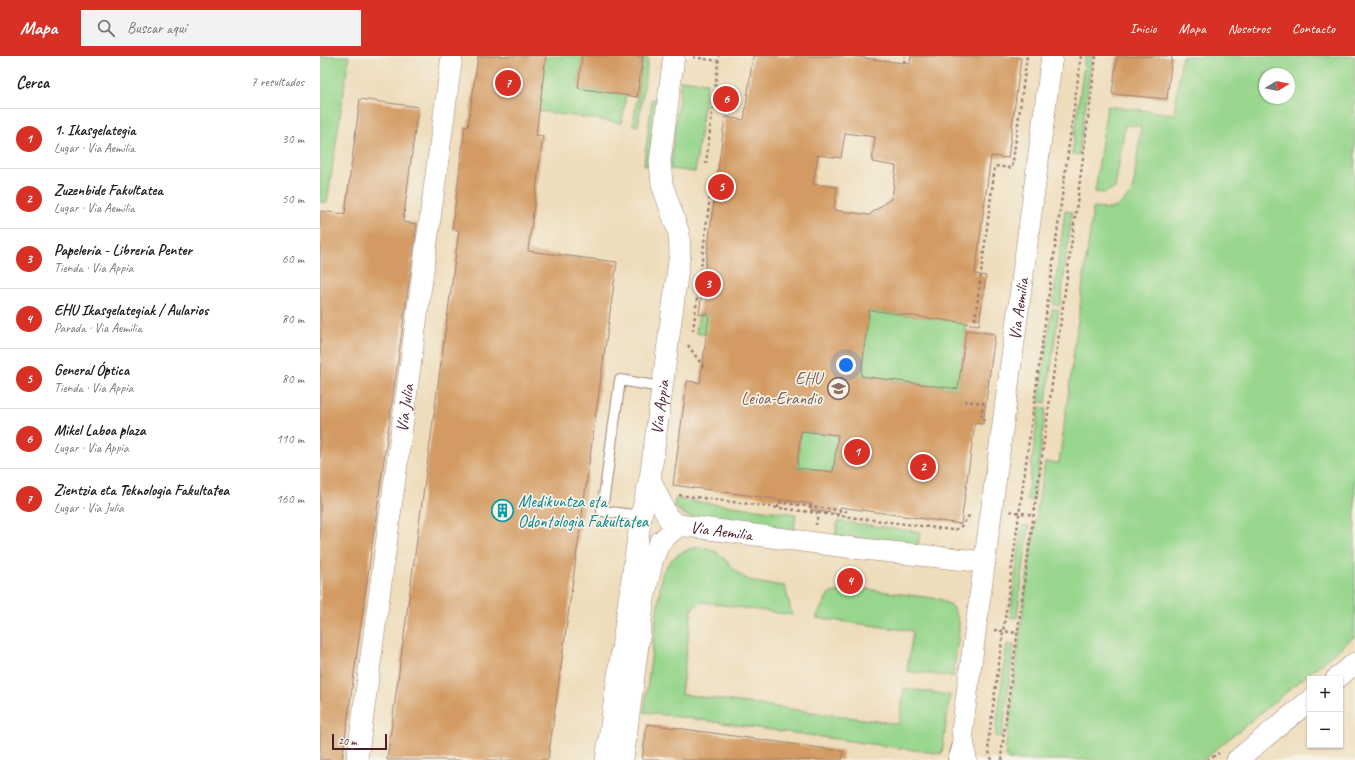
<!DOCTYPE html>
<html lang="es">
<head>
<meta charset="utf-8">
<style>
  body { margin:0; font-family:Caveat,sans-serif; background:#f2f2f2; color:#222 }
  .controls { position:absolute; right:12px; bottom:12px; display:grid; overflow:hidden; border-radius:0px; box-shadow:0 1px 3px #0004 }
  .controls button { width:36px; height:36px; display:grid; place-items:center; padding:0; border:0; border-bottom:1px solid #e0e0e0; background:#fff; color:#222; font:20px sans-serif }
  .compass { position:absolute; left:939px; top:12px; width:36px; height:36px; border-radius:50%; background:#fff; box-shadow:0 1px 3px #0004; rotate:80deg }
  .scale { position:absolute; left:12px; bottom:10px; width:55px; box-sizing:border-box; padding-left:4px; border:2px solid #4a1f2b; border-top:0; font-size:11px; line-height:14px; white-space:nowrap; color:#4a1f2b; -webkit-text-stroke:3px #f7f3e8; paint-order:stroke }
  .you { position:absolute; left:526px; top:309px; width:14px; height:14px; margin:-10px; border:3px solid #fff; border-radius:50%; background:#1a73e8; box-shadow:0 0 0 6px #1a73e833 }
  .badge { display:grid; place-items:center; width:26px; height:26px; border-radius:50%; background:#d93025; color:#fff; font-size:13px; font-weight:700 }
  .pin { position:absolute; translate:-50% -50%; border:2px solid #fff; box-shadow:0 1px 4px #0006 }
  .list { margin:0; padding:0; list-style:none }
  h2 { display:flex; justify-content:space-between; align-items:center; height:52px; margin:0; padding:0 16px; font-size:17px }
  h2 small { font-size:13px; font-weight:400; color:#767676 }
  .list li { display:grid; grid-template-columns:26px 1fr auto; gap:12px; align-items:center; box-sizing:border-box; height:60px; padding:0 16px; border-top:1px solid #e0e0e0 }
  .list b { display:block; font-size:15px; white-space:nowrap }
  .list p { margin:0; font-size:13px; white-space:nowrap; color:#767676 }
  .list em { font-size:13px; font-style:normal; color:#767676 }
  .icon { flex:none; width:22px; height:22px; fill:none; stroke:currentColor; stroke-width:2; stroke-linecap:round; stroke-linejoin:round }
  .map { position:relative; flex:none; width:1035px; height:704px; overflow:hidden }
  header { display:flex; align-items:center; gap:24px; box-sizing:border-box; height:56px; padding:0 20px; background:#d93025; color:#fff }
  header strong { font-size:19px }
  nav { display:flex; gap:22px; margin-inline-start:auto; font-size:14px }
  .search { width:280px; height:36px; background:#f2f2f2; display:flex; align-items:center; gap:10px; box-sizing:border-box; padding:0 14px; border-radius:0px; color:#767676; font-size:15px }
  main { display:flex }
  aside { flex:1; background:#fff }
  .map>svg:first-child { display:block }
</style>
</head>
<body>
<header>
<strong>Mapa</strong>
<div class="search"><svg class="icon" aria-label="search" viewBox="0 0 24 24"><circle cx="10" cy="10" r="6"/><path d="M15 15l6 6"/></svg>Buscar aquí</div>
<nav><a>Inicio</a><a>Mapa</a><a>Nosotros</a><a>Contacto</a></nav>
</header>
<main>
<aside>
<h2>Cerca<small>7 resultados</small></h2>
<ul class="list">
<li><span class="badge">1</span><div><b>1. Ikasgelategia</b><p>Lugar · Via Aemilia</p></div><em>30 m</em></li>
<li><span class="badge">2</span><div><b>Zuzenbide Fakultatea</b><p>Lugar · Via Aemilia</p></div><em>50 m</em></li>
<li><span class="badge">3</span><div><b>Papelería - Librería Penter</b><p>Tienda · Via Appia</p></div><em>60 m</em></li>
<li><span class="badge">4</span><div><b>EHU Ikasgelategiak / Aularios</b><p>Parada · Via Aemilia</p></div><em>80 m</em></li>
<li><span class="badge">5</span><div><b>General Óptica</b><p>Tienda · Via Appia</p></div><em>80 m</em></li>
<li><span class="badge">6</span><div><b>Mikel Laboa plaza</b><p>Lugar · Via Appia</p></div><em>110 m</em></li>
<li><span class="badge">7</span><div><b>Zientzia eta Teknologia Fakultatea</b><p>Lugar · Vía Julia</p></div><em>160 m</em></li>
</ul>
</aside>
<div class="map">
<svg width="1035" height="704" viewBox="0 0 1035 704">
  <rect width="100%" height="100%" fill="#f7f3e8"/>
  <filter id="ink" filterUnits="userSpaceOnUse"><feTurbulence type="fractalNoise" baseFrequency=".025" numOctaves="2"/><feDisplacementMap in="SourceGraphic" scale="8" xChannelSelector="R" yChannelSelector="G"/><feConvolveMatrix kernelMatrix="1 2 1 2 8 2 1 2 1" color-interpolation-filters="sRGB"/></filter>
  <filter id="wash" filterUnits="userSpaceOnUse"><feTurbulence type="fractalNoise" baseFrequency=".012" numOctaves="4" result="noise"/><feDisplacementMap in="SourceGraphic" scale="16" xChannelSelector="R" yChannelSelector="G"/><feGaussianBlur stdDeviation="0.9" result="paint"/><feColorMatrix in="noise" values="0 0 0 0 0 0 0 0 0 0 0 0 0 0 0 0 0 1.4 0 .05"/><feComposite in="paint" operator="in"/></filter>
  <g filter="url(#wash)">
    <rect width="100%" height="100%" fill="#edb"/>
    <!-- green -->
    <path fill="#97d68c" stroke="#707a5c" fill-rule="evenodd" d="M 0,0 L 29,0 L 7,147 L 0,146 Z
      M 226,0 L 262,0 L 258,32 L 306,39 L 302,67 L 218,55 Z
      M 765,0 L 772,0 L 759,99 L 752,98 Z
      M 862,0 L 1035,0 L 1035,580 L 883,704 L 688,704 L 685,699 C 697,601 708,503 725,406 L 739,407 L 773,152 L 788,153 L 797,151 L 811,138 L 814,126 L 821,70 L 805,69 L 795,132 L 784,137 L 775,136 L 787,50 L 854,58 ZM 945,18 L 969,18 L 969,42 L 945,42 Z
      M 323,1 L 328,2 L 318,70 L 313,69 Z
      M 361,24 L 387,27 L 375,116 L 350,113 Z
      M 332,43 L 338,44 L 329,110 L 324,109 Z
      M 745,155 L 752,156 L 740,250 L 733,248 Z
      M 732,253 L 739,254 L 726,347 L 719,346 Z
      M 549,254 L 647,267 L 638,333 L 541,320 Z
      M 379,258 L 399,260 L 396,280 L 376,277 Z
      M 719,351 L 726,352 L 714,445 L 707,444 Z
      M 481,375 L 518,379 L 513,416 L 477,412 Z
      M 355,443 L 476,458 L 474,474 L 367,460 L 354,451 Z
      M 518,465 L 600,476 L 598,491 L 515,480 Z
      M 702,469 L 709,470 L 697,562 L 690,561 Z
      M 378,491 C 404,492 406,510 425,522 C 436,528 452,528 465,530 L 472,559 L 382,546 L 372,552 L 361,638 L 579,668 L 584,632 L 630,639 L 622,698 L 324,656 L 342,518 C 351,501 360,495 378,491 Z
      M 545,533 L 620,543 L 633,551 L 639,565 L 639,575 L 633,621 L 587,615 L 593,575 L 496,562 L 509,537 Z
      M 687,588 L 694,589 L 682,681 L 675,680 Z"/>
    <g id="blocks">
      <!-- building -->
      <path fill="#d39b64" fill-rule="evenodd" d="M 158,0 L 226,0 L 216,79 L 223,80 L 208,195 L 297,206 L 228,704 L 67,704 L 139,174 L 132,173 L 145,70 L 148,71 Z
        M 262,0 L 323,0 L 317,41 L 258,32 Z
        M 433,0 L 531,0 L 590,8 L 591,0 L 686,0 L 701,2 L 688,102 L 671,100 L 655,218 L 666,220 L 659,269 L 549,254 L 541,320 L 638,333 L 646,274 L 675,278 L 663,368 L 655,367 L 641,468 L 520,451 L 519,458 L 491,454 L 492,448 L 353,429 L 367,325 L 380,327 L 389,259 L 379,258 L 405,61 L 424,64 ZM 525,77 L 555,81 L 552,106 L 576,110 L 572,142 L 549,159 L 514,154 L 517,131 L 493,128 L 498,99 L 521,102 ZM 481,375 L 518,379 L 513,416 L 477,412 Z
        M 797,0 L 852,0 L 847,43 L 792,38 Z
        M 40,43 L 98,51 L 83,166 L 97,168 L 22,704 L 0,704 L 0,155 L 25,158 Z
        M 327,668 L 523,695 L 522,704 L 322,704 Z"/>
    </g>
  </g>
  <g filter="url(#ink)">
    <use href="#blocks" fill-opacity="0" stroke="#9c7e73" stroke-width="1"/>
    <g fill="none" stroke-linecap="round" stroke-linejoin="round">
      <defs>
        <path id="service" d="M 321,460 L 282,455 L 300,324 L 341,331
          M 633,704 L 639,685"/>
        <g id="minor">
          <path d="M 330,423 L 348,462 L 359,469"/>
          <path d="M 1016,623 L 1035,607"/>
          <path id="s1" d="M 37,704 L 132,0"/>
          <path id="s2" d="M 286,704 L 321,460 L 330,423 L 360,197 L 359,178 L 342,128 L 340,105 L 354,0"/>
          <path id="s3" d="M 303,704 L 324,543 L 333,502 L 340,486 L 359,469 L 534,492 L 665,506"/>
          <path id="s4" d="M 646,704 L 642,675 L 732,0"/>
          <path d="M 917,704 L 990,644"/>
        </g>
      </defs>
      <!-- service casing -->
      <use href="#service" stroke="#9c7e73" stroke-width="12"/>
      <!-- minor casing -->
      <use href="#minor" stroke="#9c7e73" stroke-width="22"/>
      <!-- path -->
      <path stroke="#9c7e73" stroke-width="2.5" stroke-dasharray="3 3" stroke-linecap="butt" d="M 373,1 L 398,5
        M 584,7 L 585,0
        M 386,108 L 399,0
        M 655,264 L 675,110 L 692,112 L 707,0
        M 373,275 L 390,140
        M 368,289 L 384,312
        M 644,345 L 663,347 L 661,363 L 665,364
        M 359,439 L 498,457 L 496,469
        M 458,452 L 459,446 L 463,447 L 526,455 L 525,461
        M 690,455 L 713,459
        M 498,457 L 633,474 L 640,472 L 651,457
        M 674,574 L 697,577
        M 672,704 L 669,696 L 668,688 L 761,0
        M 683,704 L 681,701 C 711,467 747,234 776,0
        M 887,704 L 899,697"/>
      <!-- service -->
      <use href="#service" stroke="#fff" stroke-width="10"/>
      <!-- minor -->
      <use href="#minor" stroke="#fff" stroke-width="21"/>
    </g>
  </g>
  <!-- icons -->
  <defs>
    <symbol id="university-ring" viewBox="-11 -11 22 22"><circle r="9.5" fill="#f7f3e8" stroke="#8d6e63" stroke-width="1.5"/><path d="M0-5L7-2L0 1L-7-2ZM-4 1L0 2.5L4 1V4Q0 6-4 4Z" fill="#8d6e63"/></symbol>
    <symbol id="building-ring" viewBox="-11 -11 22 22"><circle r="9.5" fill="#f7f3e8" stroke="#0f9aa8" stroke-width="1.5"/><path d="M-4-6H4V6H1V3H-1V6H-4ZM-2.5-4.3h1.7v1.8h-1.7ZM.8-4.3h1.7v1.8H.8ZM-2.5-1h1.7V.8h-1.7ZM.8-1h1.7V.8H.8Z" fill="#0f9aa8"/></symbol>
  </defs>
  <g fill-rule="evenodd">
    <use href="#university-ring" x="506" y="320" width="25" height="25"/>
    <use href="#building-ring" x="170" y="442" width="25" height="25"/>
  </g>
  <g text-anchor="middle" stroke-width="3.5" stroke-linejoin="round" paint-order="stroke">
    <!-- street labels -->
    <g font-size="17" fill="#4a1f2b" stroke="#f7f3e8">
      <text dy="6" stroke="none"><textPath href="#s4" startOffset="455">Via Aemilia</textPath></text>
      <text dy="6" stroke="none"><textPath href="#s2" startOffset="357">Via Appia</textPath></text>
      <text dy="6" stroke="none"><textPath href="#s1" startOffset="355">Vía Julia</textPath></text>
      <text dy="6" stroke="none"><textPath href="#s3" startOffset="290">Via Aemilia</textPath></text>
    </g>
    <!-- education labels -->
    <g font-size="17" fill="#785e54" stroke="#f7f3e8" text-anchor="end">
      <text x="502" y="328">EHU<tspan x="502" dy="20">Leioa-Erandio</tspan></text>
    </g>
    <!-- culture labels -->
    <g font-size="17" fill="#0d838f" stroke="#f7f3e8" text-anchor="start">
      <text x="198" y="451">Medikuntza eta<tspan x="198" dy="20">Odontologia Fakultatea</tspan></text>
    </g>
  </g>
</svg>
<div class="controls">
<button>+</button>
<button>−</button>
</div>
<svg class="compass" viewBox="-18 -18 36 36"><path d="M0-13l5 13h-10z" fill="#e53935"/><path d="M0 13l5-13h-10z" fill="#767676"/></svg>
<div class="scale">20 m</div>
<div class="you"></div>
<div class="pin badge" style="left:537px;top:396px">1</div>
<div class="pin badge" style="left:603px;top:411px">2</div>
<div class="pin badge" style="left:388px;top:228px">3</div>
<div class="pin badge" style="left:530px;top:525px">4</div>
<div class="pin badge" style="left:401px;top:131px">5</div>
<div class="pin badge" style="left:406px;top:43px">6</div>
<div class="pin badge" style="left:188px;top:27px">7</div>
</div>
</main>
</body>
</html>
